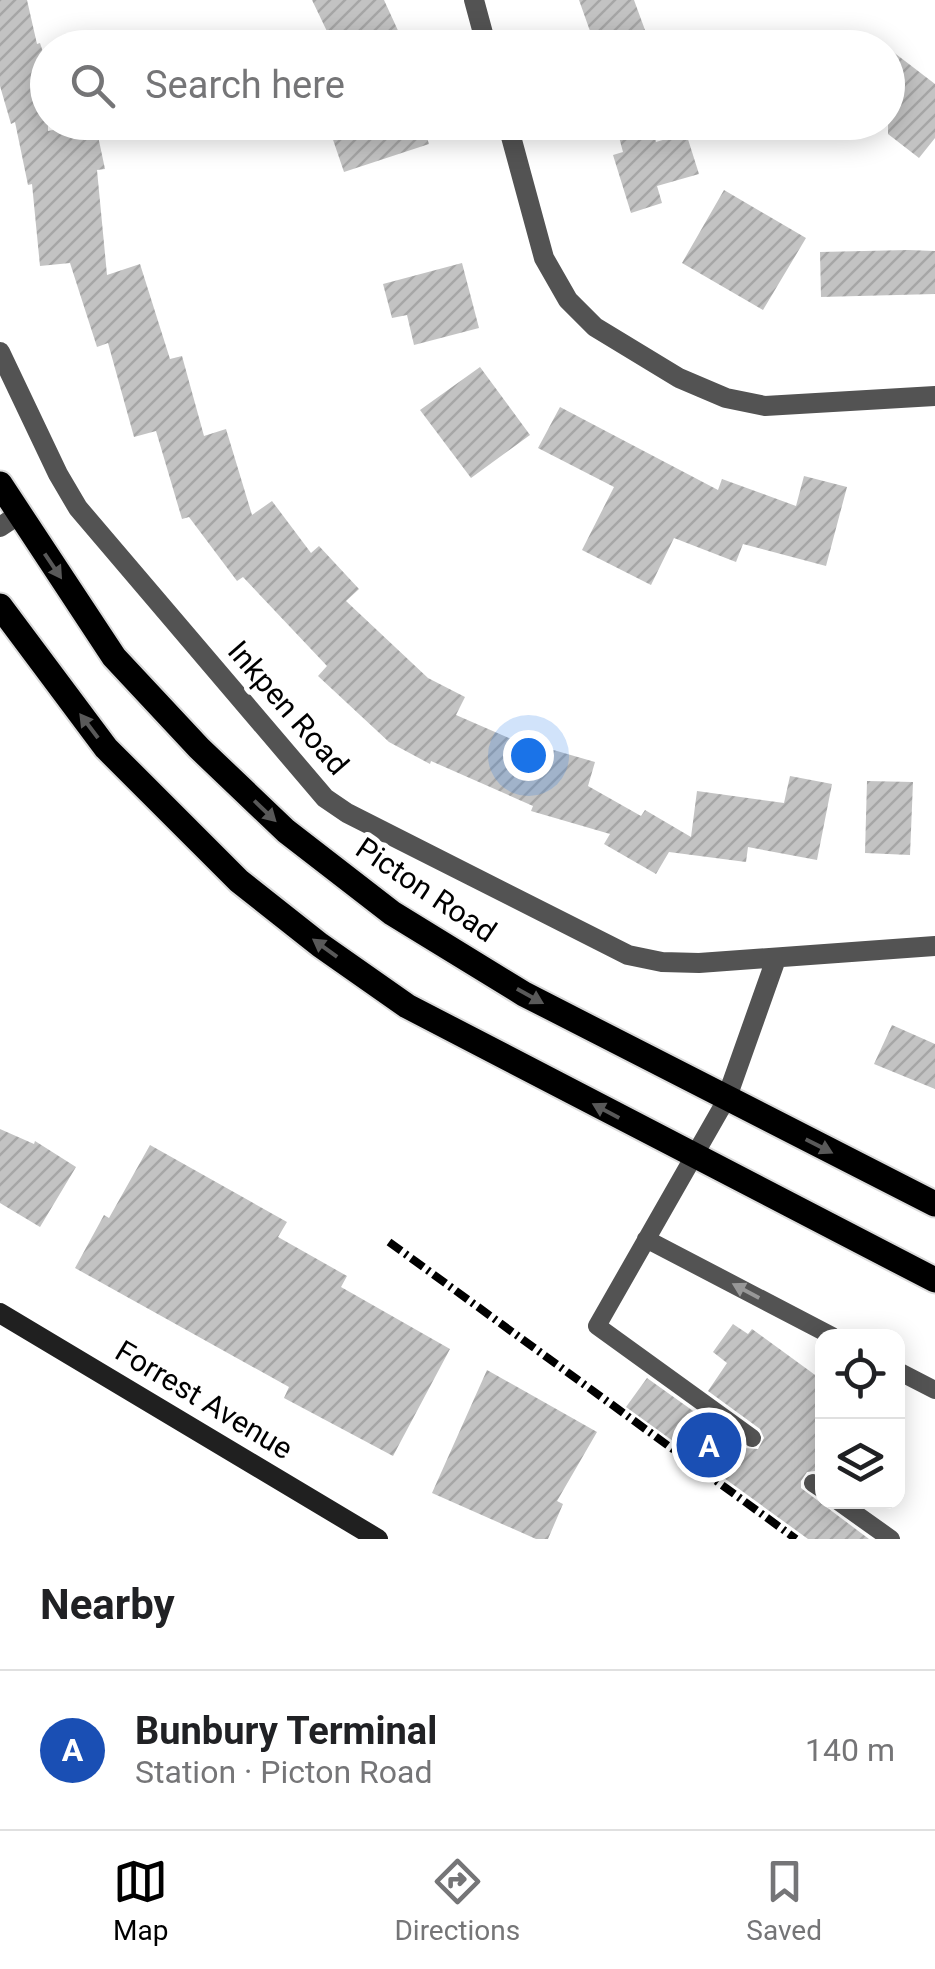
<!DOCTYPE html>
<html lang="en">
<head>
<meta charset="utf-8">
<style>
  body { margin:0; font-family:Roboto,sans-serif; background:#f6f6f6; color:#202124 }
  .controls { position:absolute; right:30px; bottom:30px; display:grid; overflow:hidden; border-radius:20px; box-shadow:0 5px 25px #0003 }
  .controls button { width:90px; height:90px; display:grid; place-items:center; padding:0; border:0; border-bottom:2px solid #e0e0e0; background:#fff; color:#202124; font:50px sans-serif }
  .you { position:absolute; left:528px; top:755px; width:35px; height:35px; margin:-25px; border:8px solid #fff; border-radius:50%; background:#1a73e8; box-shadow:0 0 0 15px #1a73e833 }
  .badge { display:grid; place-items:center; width:65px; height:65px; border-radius:50%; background:#000; color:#fff; font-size:32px; font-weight:700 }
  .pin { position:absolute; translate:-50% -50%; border:5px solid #fff; box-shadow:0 2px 10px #0006 }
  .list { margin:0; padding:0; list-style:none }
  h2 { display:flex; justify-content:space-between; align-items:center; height:130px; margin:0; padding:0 40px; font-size:42px }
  h2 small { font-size:32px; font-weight:400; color:#757577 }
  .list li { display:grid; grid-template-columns:65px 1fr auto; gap:30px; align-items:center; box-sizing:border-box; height:160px; padding:0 40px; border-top:2px solid #e0e0e0 }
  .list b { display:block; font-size:38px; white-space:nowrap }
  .list p { margin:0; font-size:32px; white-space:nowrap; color:#757577 }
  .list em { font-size:32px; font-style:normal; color:#757577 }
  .icon { flex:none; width:55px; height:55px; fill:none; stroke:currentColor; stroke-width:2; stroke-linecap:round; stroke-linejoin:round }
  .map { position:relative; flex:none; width:935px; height:1539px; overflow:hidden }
  .search { position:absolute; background:#fff; box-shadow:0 5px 25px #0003; left:30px; right:30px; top:30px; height:110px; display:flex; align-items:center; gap:25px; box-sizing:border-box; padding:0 35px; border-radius:55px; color:#757577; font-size:38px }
  .sheet { height:290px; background:#fff }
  nav { display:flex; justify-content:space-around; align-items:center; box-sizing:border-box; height:140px; border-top:2px solid #e0e0e0; background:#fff; font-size:28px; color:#757577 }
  nav a { display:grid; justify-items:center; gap:5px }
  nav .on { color:#000 }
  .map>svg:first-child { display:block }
</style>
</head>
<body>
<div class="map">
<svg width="935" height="1539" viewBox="0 0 935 1539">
  <defs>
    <pattern id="building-hatch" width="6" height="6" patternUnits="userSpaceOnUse" patternTransform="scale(2.5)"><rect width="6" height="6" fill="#c3c3c3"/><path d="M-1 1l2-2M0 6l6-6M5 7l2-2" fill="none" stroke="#a6a6a6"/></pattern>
  </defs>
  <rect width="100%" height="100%" fill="#fff"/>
  <!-- building -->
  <path fill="url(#building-hatch)" d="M 0,0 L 27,0 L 37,44 L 40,43 L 48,67 L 48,131 L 95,122 L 105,169 L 97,170 L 107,275 L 140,264 L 170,359 L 182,356 L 204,436 L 226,429 L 252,515 L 272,501 L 311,553 L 319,546 L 359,589 L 346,601 L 428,678 L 465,697 L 456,715 L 548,755 L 550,749 L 595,762 L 588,786 L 641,816 L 645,810 L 691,837 L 697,791 L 784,803 L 790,776 L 832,784 L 817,860 L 748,847 L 746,862 L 669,852 L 656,874 L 604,844 L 610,834 L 531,811 L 533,806 L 431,761 L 430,764 L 389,742 L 318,676 L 327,666 L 243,577 L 237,581 L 189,517 L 182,519 L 156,431 L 134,437 L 108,343 L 97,347 L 70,263 L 40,266 L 32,184 L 28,185 L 15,122 L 11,124 L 0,86 Z
    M 312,0 L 384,0 L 406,48 L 335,48 Z
    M 579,0 L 634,0 L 649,41 L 630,48 L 596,48 Z
    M 888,48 L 935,84 L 935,138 L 919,158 L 888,134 Z
    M 345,122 L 422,122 L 429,144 L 344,172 L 329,128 Z
    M 615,122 L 651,122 L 656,142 L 686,133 L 699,174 L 657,186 L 662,203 L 631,213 L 613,155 L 623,152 Z
    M 724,190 L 806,238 L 763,310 L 682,263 Z
    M 908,250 L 935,251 L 935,294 L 821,297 L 820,252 Z
    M 462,263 L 479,328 L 414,345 L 407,315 L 392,318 L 383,284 Z
    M 480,367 L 530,435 L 471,478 L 420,410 Z
    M 560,407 L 718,490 L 722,479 L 796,506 L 804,476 L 847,487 L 826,566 L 743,544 L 736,562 L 674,538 L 651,585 L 582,550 L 614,487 L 538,448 Z
    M 867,781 L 913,782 L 910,855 L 865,853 Z
    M 892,1025 L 935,1044 L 935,1089 L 874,1064 Z
    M 0,1129 L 34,1144 L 35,1141 L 76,1167 L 40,1227 L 0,1203 Z
    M 150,1145 L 287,1222 L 278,1237 L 347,1276 L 341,1287 L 450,1349 L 393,1456 L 284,1398 L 289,1387 L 75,1268 L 104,1215 L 109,1218 Z
    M 733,1324 L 748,1334 L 752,1329 L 822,1380 L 822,1474 L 815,1471 L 807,1472 L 801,1481 L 801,1488 L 869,1539 L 808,1539 L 626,1407 L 647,1378 L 745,1448 L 758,1449 L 764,1438 L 760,1429 L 708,1391 L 727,1363 L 713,1352 Z
    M 487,1370 L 597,1432 L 557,1501 L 563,1504 L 548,1539 L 536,1539 L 432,1493 Z"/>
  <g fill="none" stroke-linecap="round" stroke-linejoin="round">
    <defs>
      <path id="primary" d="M 0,484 L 114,657 L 199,748 L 286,831 L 392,913 L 524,994 L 935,1204
        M 0,606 L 106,748 L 239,881 L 320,945 L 407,1006 L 935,1280"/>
    </defs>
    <!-- primary casing -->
    <use href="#primary" stroke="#dbdbdb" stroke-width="29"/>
    <!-- lane -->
    <path stroke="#535353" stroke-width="18" d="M 726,1100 L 597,1326 L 752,1438
      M 646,1239 L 832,1336
      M 898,1371 L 935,1390
      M 813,1483 L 822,1489
      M 839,1502 L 891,1539"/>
    <!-- street -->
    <path stroke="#535353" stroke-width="20" d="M 474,0 L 487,48
      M 507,122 L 544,258 L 568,300 L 595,327 L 679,378 L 726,398 L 765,406 L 935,396
      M 0,352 L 58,474 L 78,508 L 325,798 L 347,813 L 628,955 L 662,962 L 699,963 L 935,946
      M 0,527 L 18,515
      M 726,1100 L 776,959"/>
    <!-- secondary -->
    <path stroke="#202020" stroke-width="20" d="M 0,1313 L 378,1539"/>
    <!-- primary -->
    <use href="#primary" stroke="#000" stroke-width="25"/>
    <!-- rail -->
    <path stroke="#000" stroke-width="8" stroke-dasharray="15 5 2.5 5" stroke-linecap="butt" d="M 389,1242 L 796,1539"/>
  </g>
  <!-- one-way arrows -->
  <defs><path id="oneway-solid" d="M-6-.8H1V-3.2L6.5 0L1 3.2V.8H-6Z" transform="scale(2.5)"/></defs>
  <g fill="#595959">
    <use href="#oneway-solid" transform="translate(53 566) rotate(56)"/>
    <use href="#oneway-solid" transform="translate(89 726) rotate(-127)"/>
    <use href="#oneway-solid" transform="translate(265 811) rotate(44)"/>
    <use href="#oneway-solid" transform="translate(325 948) rotate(-144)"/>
    <use href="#oneway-solid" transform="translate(530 996) rotate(29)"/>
    <use href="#oneway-solid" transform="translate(606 1111) rotate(-152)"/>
    <use href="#oneway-solid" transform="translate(819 1146) rotate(27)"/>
  </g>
  <use fill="#989898" href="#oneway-solid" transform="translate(746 1291) rotate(-152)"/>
  <g text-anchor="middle" stroke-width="10" stroke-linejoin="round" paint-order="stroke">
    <!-- street labels -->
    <g font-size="30" fill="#000" stroke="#fff">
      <text transform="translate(288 708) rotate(49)" y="10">Inkpen Road</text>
      <text transform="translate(426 890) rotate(34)" y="10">Picton Road</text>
      <text transform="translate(204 1400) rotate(31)" y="10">Forrest Avenue</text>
    </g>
  </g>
</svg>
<div class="controls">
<button><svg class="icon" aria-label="locate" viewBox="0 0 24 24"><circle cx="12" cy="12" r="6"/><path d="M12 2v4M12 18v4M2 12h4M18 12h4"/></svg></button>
<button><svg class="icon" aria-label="layers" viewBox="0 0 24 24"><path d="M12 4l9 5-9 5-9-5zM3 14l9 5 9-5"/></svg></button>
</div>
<div class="you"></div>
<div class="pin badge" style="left:709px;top:1445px;background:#1a4fb4">A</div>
<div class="search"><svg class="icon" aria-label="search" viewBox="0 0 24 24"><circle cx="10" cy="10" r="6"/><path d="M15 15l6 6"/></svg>Search here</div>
</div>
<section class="sheet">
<h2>Nearby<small></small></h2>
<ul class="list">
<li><span class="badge" style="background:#1a4fb4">A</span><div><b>Bunbury Terminal</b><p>Station · Picton Road</p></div><em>140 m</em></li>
</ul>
</section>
<nav>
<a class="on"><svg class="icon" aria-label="map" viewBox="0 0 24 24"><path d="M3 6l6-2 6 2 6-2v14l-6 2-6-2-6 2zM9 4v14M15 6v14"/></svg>Map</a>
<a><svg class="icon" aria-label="directions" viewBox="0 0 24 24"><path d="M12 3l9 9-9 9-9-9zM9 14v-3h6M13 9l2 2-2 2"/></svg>Directions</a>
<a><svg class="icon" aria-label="saved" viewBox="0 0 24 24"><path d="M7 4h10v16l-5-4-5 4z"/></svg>Saved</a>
</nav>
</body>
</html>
